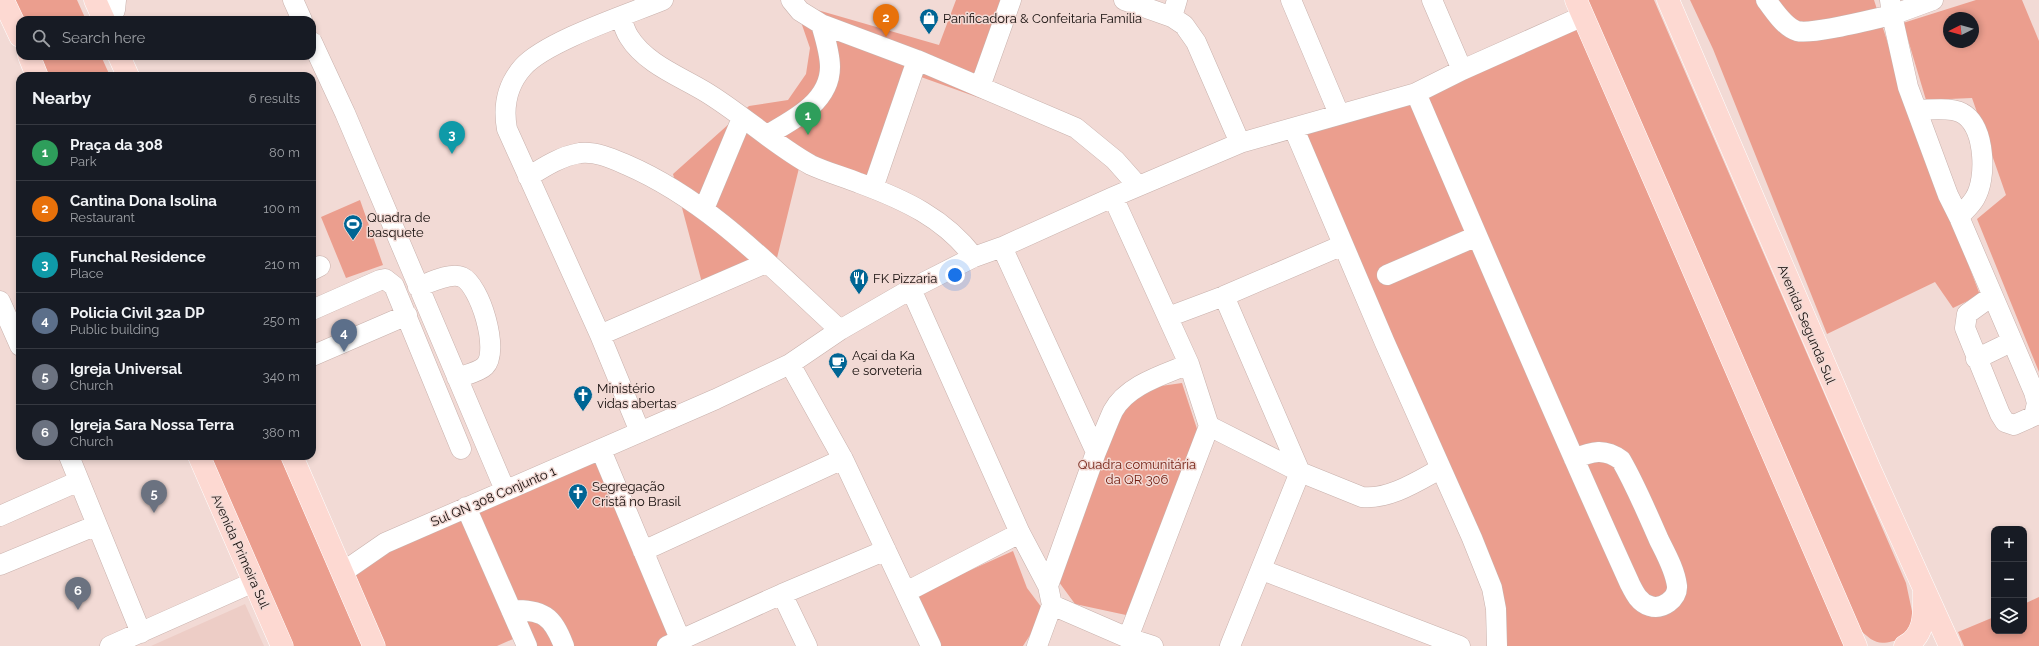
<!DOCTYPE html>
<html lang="en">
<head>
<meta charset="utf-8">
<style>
  body { margin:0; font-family:Raleway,sans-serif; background:#242831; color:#f1f3f6 }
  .controls { position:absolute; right:12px; bottom:12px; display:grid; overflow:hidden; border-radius:8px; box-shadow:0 2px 6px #0003 }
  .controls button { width:36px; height:36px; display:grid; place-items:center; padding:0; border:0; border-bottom:1px solid #363941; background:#171b24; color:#f1f3f6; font:20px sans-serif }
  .compass { position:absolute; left:1943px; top:12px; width:36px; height:36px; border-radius:50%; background:#171b24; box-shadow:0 2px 6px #0003; rotate:264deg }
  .you { position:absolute; left:955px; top:275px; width:14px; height:14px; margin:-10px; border:3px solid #fff; border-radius:50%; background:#1a73e8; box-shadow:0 0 0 6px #1a73e833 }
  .badge { display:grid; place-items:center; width:26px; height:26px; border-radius:50%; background:#0b8043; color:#fff; font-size:13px; font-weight:700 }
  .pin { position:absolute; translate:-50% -33px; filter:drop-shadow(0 1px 2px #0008) }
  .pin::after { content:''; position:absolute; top:21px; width:14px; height:12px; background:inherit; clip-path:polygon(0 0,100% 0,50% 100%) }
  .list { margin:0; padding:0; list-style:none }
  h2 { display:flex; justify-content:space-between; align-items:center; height:52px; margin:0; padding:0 16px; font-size:17px }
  h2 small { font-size:13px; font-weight:400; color:#9ea1a6 }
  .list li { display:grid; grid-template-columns:26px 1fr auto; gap:12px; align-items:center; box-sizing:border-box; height:56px; padding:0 16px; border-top:1px solid #363941 }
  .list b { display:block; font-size:15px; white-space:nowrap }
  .list p { margin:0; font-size:13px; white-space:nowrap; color:#9ea1a6 }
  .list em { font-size:13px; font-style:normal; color:#9ea1a6 }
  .icon { flex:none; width:22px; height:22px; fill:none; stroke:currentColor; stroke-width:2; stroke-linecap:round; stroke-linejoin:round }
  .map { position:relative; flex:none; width:2039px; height:646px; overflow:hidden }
  .search { position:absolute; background:#171b24; box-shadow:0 2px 6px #0003; left:16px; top:16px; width:300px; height:44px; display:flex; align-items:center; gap:10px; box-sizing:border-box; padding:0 14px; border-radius:12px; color:#9ea1a6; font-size:15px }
  .panel { position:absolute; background:#171b24; box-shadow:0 2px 6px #0003; left:16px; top:72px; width:300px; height:388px; border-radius:12px }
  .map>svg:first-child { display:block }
</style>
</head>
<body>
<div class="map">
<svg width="2039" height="646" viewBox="0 0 2039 646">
  <rect width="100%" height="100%" fill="#f2dad5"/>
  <!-- built -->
  <path fill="#edcdc6" d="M 245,604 L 264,646 L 151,646 Z"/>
  <!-- green -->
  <path fill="#eb9e8e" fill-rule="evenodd" d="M 16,0 L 77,0 L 86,20 L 21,20 L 15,8 Z
    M 956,0 L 1020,0 L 985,100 L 921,77 L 884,182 L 800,164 L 775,266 L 705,294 L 673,174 L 749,106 L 788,100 L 806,74 L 810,48 L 801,22 L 800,5 L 939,45 Z
    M 1583,0 L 1654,0 L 1906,583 L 1913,616 L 1907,637 C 1878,646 1877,646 1856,626 Z
    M 1690,0 L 1874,0 L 1907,103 L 1980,295 L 1953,308 L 1935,282 L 1827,334 L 1713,49 Z
    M 1976,0 L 2022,0 L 2039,41 L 2039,372 L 1977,219 L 2006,195 L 1972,98 L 1926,100 L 1903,23 ZM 1949,18 L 1973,18 L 1973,42 L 1949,42 Z
    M 1583,16 L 1856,646 L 1497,646 L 1496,609 L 1294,129 L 1339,114 Z
    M 36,56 L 101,56 L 110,76 L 44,76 Z
    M 360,200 L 383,265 L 346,278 L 321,217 Z
    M 1182,383 L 1199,435 L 1126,615 L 1075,604 L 1056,578 L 1098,451 L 1130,401 L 1161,386 Z
    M 599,452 L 683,646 L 527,646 L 522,635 L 497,646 L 373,646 L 337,562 Z
    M 208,456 L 280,456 L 362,646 L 291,646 Z
    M 1013,551 L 1027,588 L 1045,612 L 1023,646 L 937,646 L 915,595 Z
    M 2039,597 L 2039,646 L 1964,646 L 1958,632 L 1994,617 L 1994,631 L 2024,631 L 2024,604 Z"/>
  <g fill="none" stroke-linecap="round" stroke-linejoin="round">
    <defs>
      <path id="minor" d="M 293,0 L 302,20
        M 791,0 L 800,11 L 821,24 L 917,60 L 1076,128 L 1115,160 L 1138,186
        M 1124,0 L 1172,17
        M 1177,0 L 1172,17 L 1184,25 L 1196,42 L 1240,143
        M 1291,0 L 1339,114
        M 1432,0 L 1462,70
        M 1766,0 C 1774,10 1784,27 1797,31 C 1813,35 1873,19 1892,15 L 1908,87 L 1948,195 L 1959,217 L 2034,392 L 2037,403 L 2034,416 L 2014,425 L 2005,422 L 2000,414 L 1965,328 L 1967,314 L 1992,296
        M 1890,0 L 1892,15 L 1933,0
        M 621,17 C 623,24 625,31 629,37 C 645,63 679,76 704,91 C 741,113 773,144 811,165 C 826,172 844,177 859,183 C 905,200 944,218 974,257
        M 104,20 L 115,10 L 116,0
        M 312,42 L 345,113 L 505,490
        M 980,87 L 1011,0
        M 1416,93 C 1486,257 1556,421 1630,584 C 1634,592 1639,603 1650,606 C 1662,610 1678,599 1677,586 C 1675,570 1666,554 1659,540 C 1647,513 1636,486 1621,460 C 1605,448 1592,451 1574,459
        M 1917,110 C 1931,110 1954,106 1965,115 C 1985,130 1987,178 1975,198 C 1971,205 1964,211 1959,217
        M 1294,129 L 1385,343 L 1472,538 L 1492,588 L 1496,609 L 1497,646
        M 767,135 C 793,120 830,102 830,67 C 830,53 825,38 821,24
        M 528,177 C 544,167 561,156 580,153 C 596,151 613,159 627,165 C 710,201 774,270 840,330
        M 873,188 L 917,60
        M 704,209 L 742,118
        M 1002,247 L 1096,452 L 1048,586
        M 312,270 L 320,266
        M 1387,275 L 1477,236
        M 418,287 C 429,283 450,272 462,277 C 480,285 500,351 485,366 C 479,372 465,375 457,378
        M 911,289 L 1020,533 L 1048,586 L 1052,605 L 1037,646
        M 1224,296 L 1343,245
        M 0,301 L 20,346
        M 312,310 L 380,280 L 385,279 L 394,286 L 461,449
        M 1168,317 L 1224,296 L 1300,472 L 1230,646
        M 600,335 L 766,263
        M 312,356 L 407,315
        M 1976,359 L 2011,342
        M 790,364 L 843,459 L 931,646
        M 1209,426 L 1300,472 L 1362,497 C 1389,500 1418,481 1440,469
        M 640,432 L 600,335 L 507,129 C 503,107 507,85 523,67 C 546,41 629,14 663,0
        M 601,450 L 683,646
        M 1096,452 C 1102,438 1107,424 1113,411 C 1127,385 1163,375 1189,364
        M 69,456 L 141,633
        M 466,507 L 527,646
        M 0,516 L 79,481
        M 643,551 L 843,459
        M 0,565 L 97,525
        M 1262,570 L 1460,646
        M 343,572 L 385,543 L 716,399 L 790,364 L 840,330 L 911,289 L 974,257 L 1002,247 L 1113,197 L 1240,143 L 1416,93 L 1462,70 L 1583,16
        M 906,592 L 1020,533
        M 782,594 L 886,550
        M 1052,605 L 1128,638 L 1209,426 L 1189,364 L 1113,197
        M 511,610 C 543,610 552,615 564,646
        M 1128,638 L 1153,646
        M 110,646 L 254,582
        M 667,646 L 782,594 L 807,646"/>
      <path id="major" d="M 3,0 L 20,36
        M 95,0 L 104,20
        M 1576,0 C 1670,215 1763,430 1856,646
        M 1668,0 L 1869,467 L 1950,646
        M 29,56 L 37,76
        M 119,56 L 128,76
        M 199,456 L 282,646
        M 292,456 L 374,646
        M 1905,646 C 1926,635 1924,612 1924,592"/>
    </defs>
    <!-- minor casing -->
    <use href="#minor" stroke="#c8b1ac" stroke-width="21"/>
    <!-- major casing -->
    <use href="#major" stroke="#fff" stroke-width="23"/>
    <!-- minor -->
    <use href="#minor" stroke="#fff" stroke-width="20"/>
    <!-- major -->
    <use href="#major" stroke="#fdd9d2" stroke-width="22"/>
  </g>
  <!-- icons -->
  <defs>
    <symbol id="shop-pin" viewBox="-11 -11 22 30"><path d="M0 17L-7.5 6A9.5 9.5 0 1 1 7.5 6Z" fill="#006594" stroke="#f2dad5"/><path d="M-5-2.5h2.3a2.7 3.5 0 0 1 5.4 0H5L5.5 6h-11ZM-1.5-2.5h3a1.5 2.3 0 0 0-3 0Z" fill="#fff"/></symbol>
    <symbol id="stadium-pin" viewBox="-11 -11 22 30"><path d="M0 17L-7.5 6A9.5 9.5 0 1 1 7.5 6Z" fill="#006594" stroke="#f2dad5"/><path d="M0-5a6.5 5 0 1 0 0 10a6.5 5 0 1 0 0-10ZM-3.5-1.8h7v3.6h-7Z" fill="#fff"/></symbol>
    <symbol id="restaurant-pin" viewBox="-11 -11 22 30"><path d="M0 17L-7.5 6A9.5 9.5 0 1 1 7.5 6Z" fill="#006594" stroke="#f2dad5"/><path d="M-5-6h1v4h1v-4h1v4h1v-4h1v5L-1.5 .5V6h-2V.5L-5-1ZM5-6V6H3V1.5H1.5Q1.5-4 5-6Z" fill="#fff"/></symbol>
    <symbol id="cafe-pin" viewBox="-11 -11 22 30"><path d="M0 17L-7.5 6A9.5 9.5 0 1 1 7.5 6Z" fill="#006594" stroke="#f2dad5"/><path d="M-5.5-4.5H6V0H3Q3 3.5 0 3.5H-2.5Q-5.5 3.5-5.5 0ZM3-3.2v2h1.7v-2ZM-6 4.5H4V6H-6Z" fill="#fff"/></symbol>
    <symbol id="church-pin" viewBox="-11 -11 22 30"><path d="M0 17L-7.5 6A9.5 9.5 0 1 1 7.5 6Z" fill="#006594" stroke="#f2dad5"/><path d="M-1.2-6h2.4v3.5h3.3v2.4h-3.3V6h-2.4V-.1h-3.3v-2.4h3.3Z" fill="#fff"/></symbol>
  </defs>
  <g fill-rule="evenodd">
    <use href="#shop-pin" x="918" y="7" width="22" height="30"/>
    <use href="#stadium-pin" x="342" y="213" width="22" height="30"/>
    <use href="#restaurant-pin" x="848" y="267" width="22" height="30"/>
    <use href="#cafe-pin" x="827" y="351" width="22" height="30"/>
    <use href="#church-pin" x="572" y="384" width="22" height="30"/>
    <use href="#church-pin" x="567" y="482" width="22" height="30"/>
  </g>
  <g text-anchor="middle" stroke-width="3" stroke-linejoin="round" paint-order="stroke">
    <!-- poi labels -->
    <g font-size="13" fill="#140d0b" stroke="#f2dad5" text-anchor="start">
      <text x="943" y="23">Panificadora &amp; Confeitaria Família</text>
      <text x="367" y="222">Quadra de<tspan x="367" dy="15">basquete</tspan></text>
      <text x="873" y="283">FK Pizzaria</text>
      <text x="852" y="360">Açai da Ka<tspan x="852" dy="15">e sorveteria</tspan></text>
      <text x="597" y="393">Ministério<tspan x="597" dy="15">vidas abertas</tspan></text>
      <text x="592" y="491">Segregação<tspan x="592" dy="15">Cristã no Brasil</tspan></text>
    </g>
    <!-- street labels -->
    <g font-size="13" fill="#140d0b" stroke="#f2dad5">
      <text transform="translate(1807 324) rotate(67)" y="5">Avenida Segunda Sul</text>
      <text transform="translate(493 496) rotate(-23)" y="5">Sul QN 308 Conjunto 1</text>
      <text transform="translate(241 551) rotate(66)" y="5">Avenida Primeira Sul</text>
    </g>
    <!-- park labels -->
    <g font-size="13" fill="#711d10" stroke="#f2dad5">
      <text x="1137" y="469">Quadra comunitária<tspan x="1137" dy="15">da QR 306</tspan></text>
    </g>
  </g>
</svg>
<div class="controls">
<button>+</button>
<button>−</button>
<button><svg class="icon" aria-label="layers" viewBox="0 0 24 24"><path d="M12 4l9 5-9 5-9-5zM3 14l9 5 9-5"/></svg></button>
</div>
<svg class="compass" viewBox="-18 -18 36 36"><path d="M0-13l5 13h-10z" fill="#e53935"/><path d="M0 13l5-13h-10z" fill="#9ea1a6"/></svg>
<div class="you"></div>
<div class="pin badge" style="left:808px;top:135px;background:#2e9e5b">1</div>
<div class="pin badge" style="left:886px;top:37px;background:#e8710a">2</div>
<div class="pin badge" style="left:452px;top:154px;background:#0f9aa8">3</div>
<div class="pin badge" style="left:344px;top:352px;background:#5c6f8a">4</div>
<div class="pin badge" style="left:154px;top:513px;background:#6b7280">5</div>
<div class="pin badge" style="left:78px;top:610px;background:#6b7280">6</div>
<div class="search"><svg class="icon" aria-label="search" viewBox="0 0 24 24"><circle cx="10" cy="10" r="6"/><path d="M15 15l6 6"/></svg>Search here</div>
<section class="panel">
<h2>Nearby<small>6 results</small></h2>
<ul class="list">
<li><span class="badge" style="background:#2e9e5b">1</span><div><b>Praça da 308</b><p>Park</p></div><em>80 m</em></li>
<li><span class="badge" style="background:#e8710a">2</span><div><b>Cantina Dona Isolina</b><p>Restaurant</p></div><em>100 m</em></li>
<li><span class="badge" style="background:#0f9aa8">3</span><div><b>Funchal Residence</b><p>Place</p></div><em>210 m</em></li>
<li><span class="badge" style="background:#5c6f8a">4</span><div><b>Policia Civil 32a DP</b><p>Public building</p></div><em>250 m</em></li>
<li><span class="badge" style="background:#6b7280">5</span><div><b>Igreja Universal</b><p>Church</p></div><em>340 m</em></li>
<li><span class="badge" style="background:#6b7280">6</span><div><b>Igreja Sara Nossa Terra</b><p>Church</p></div><em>380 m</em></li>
</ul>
</section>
</div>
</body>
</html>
